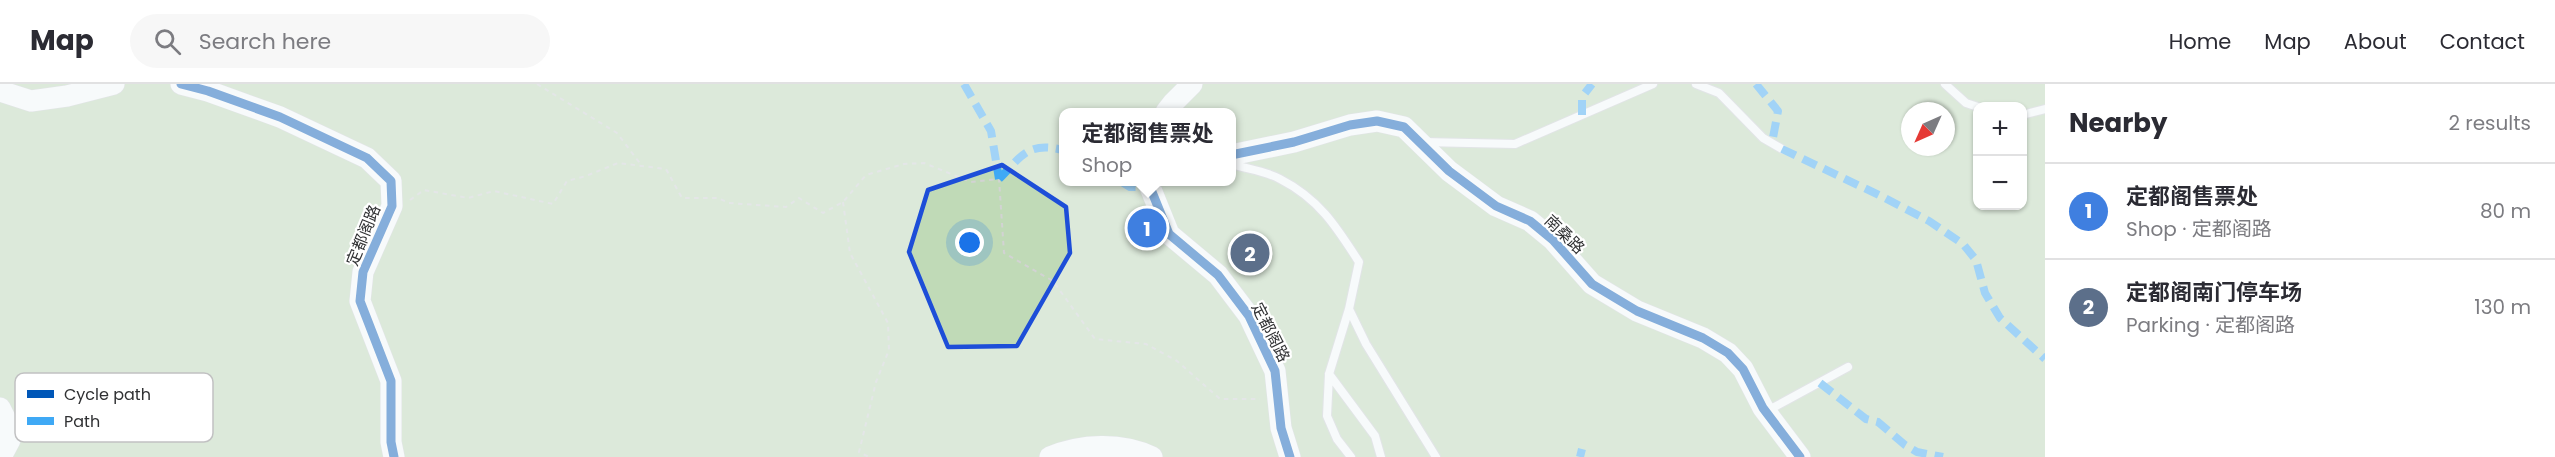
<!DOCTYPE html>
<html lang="en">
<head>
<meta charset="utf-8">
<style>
  body { margin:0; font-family:Poppins,"Noto Sans SC",sans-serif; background:#f7f7f7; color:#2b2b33 }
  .controls { position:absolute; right:18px; top:18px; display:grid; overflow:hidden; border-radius:12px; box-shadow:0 2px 4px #0004 }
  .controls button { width:54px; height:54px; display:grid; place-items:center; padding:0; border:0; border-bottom:2px solid #e1e1e2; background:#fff; color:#2b2b33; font:30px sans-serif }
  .compass { position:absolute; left:1901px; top:18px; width:54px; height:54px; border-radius:50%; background:#fff; box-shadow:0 2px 4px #0004; rotate:225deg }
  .you { position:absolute; left:970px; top:159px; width:21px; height:21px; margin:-15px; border:4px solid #fff; border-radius:50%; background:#1a73e8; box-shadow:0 0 0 9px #1a73e833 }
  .badge { display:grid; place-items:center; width:39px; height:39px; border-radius:50%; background:#747678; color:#fff; font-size:20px; font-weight:700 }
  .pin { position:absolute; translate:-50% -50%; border:3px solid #fff; box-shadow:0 2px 6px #0006 }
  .popup { position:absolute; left:1059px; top:24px; width:177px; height:78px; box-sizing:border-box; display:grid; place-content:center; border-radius:12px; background:#fff; filter:drop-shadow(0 2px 4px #0005); font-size:20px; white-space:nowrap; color:#7c7c81 }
  .popup b { font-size:22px; color:#2b2b33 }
  .popup::after { content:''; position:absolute; left:50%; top:100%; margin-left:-12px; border:12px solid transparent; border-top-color:#fff }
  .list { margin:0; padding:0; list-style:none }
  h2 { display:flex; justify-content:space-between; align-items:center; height:78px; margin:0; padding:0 24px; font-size:26px }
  h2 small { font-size:20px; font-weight:400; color:#7c7c81 }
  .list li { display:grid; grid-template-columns:39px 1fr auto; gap:18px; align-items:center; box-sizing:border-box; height:96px; padding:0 24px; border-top:2px solid #e1e1e2 }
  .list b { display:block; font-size:22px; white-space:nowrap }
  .list p { margin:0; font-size:20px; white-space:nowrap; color:#7c7c81 }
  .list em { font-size:20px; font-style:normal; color:#7c7c81 }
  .icon { flex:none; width:33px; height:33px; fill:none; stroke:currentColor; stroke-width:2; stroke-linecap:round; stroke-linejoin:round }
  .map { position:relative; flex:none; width:2045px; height:373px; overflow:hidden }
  header { display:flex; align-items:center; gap:36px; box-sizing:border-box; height:84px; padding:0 30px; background:#fff; border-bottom:2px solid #e1e1e2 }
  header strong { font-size:28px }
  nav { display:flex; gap:33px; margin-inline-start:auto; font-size:21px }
  .search { width:420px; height:54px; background:#f7f7f7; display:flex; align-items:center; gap:15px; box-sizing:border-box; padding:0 21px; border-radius:33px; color:#7c7c81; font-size:22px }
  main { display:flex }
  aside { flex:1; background:#fff }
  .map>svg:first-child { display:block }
</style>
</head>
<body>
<header>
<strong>Map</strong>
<div class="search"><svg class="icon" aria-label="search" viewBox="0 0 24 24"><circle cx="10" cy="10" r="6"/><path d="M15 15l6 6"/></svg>Search here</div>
<nav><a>Home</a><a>Map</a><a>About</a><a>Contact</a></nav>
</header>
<main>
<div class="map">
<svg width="2045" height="373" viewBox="0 0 2045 373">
  <rect width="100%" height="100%" fill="#f2f5f7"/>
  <!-- forest -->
  <path fill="#c0dab7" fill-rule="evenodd" d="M 0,0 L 2045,0 L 2045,373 L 0,373 ZM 1978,22 L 2022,22 L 2022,122 L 1978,122 ZM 1910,27 L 1946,27 L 1946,63 L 1910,63 ZM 1063,28 L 1231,28 L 1231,98 L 1063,98 Z"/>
  <!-- building -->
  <path fill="#dddede" stroke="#babbba" stroke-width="1.5" d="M 1146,130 L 1159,150 L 1149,157 L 1135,137 Z"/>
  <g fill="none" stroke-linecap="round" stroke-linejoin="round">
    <defs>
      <path id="service" d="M 1696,0 L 1719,9 L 1763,54 L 1782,65
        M 1945,0 L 1966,19 L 1978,23
        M 2022,31 L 2045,25
        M 1423,58 L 1515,60 L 1653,0
        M 1231,80 C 1247,85 1266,87 1280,95 C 1319,115 1336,142 1359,178 L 1349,225 L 1329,290 L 1327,332 L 1337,355 L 1351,373
        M 1349,225 L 1366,260 L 1436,373
        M 1329,290 L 1375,352 L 1381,373
        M 1767,327 L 1848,283"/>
      <path id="tertiary" d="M 181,0 L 208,7 L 280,33 L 367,74 L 391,97 L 392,122 L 363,188 L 360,217 L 391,297 L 391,358 L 394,373
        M 0,7 L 31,17 L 67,12 L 114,0
        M 1166,28 L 1173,19 L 1192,0
        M 1231,71 L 1294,58 L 1350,41 L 1377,37 L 1404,43 L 1449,87 L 1496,122 L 1530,137 L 1553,156 L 1592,200 L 1637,227 L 1703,254 L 1728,269 L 1743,285 L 1763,324 L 1800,373
        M 1150,98 L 1150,103 L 1169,150 L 1218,191 L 1249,232 L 1275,287 L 1281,344 L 1290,373
        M 0,324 L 5,334 L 10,356 L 1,373
        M 1050,373 C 1081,360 1121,358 1152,373"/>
    </defs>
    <!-- service casing -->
    <use href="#service" stroke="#cdcfd1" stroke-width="10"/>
    <!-- tertiary casing -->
    <use href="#tertiary" stroke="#cdcfd1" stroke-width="22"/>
    <!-- path -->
    <path stroke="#d2d3d3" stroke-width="2" stroke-dasharray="4.5 4.5" stroke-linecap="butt" d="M 537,0 L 617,49 L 642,82
      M 410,116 L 424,106 L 468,114 L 494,107 L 553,120 L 567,97 L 586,92 L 618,79 L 666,85 L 682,114 L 718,114 L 729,119 L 786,123 L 799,114 L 823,129 L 843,118 L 866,91 L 904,80 L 924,79 L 971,98 L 999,95 L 1004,169 L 1053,197 L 1095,255 L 1146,260 L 1177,277 L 1220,315 L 1260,315
      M 843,118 L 850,169 L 888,239 L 889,266 L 876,298 L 859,368 L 869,373"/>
    <!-- service -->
    <use href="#service" stroke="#fdfefe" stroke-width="8"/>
    <!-- tertiary -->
    <use href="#tertiary" stroke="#fdfefe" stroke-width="21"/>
    <!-- quiet -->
    <path stroke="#3fa9f5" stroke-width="8" stroke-dasharray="15 8" stroke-linecap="butt" d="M 964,0 L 991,47 L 999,95
      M 1756,0 L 1778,27 L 1772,59
      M 1582,31 L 1582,13 L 1592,0
      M 1782,65 L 1881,112 L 1929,137 L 1963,160 L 1976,176 L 1985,209 L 2000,234 L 2045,275
      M 999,95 C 1021,73 1027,57 1063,66
      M 1122,98 L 1130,103 L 1150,103
      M 1820,299 L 1866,335 L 1878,338 L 1905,361 L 1917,368 L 1943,373
      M 1580,373 L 1582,365"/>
    <defs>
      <path id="cycleway" d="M 181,0 L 208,7 L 280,33 L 367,74 L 391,97 L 392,122 L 363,188 L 360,217 L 391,297 L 391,358 L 394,373
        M 1231,71 L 1294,58 L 1350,41 L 1377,37 L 1404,43 L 1449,87 L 1496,122 L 1530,137 L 1553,156 L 1592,200 L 1637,227 L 1703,254 L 1728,269 L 1743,285 L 1763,324 L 1800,373
        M 1150,98 L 1150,103 L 1169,150 L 1218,191 L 1249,232 L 1275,287 L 1281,344 L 1290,373"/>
    </defs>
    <!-- cycleway casing -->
    <use href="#cycleway" stroke="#fff" stroke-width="13"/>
    <!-- cycleway -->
    <use href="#cycleway" stroke="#0057b8" stroke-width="9"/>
  </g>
  <!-- marked area -->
  <path d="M0 0H2045V373H0ZM 1002,81 L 1066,123 L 1070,169 L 1017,262 L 948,263 L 909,168 L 928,106 Z" fill="#f2f5f7" fill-opacity=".55" fill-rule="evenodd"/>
  <path fill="none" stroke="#1d4ed8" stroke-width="4.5" stroke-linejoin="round" d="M 1002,81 L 1066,123 L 1070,169 L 1017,262 L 948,263 L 909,168 L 928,106 Z"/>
  <g text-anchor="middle" stroke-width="4.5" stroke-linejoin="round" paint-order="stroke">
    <!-- street labels -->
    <g font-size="16" fill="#303133" stroke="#fff">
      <text transform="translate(1565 150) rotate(44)" y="6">南桑路</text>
      <text transform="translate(363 151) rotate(-68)" y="6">定都阁路</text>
      <text transform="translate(1271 248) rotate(63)" y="6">定都阁路</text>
    </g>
  </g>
  <!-- legend -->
  <rect x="15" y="289" width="198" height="69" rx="9" fill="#fff" stroke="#c1c1c2" stroke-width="1.5"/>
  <rect x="27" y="306" width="27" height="8" fill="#0057b8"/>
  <rect x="27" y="333" width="27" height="8" fill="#3fa9f5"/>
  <g font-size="16" fill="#303133">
    <text x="64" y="316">Cycle path</text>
    <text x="64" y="343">Path</text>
  </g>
</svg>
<div class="controls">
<button>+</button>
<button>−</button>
</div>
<svg class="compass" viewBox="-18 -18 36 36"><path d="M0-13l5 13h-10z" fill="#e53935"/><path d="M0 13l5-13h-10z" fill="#7c7c81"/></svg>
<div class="you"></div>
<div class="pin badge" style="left:1147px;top:144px;background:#3f7fe0">1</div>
<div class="popup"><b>定都阁售票处</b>Shop</div>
<div class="pin badge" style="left:1250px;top:169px;background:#5c6f8a">2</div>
</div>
<aside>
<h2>Nearby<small>2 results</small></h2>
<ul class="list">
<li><span class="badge" style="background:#3f7fe0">1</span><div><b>定都阁售票处</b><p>Shop · 定都阁路</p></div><em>80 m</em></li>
<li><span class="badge" style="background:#5c6f8a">2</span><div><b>定都阁南门停车场</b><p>Parking · 定都阁路</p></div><em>130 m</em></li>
</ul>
</aside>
</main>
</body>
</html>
